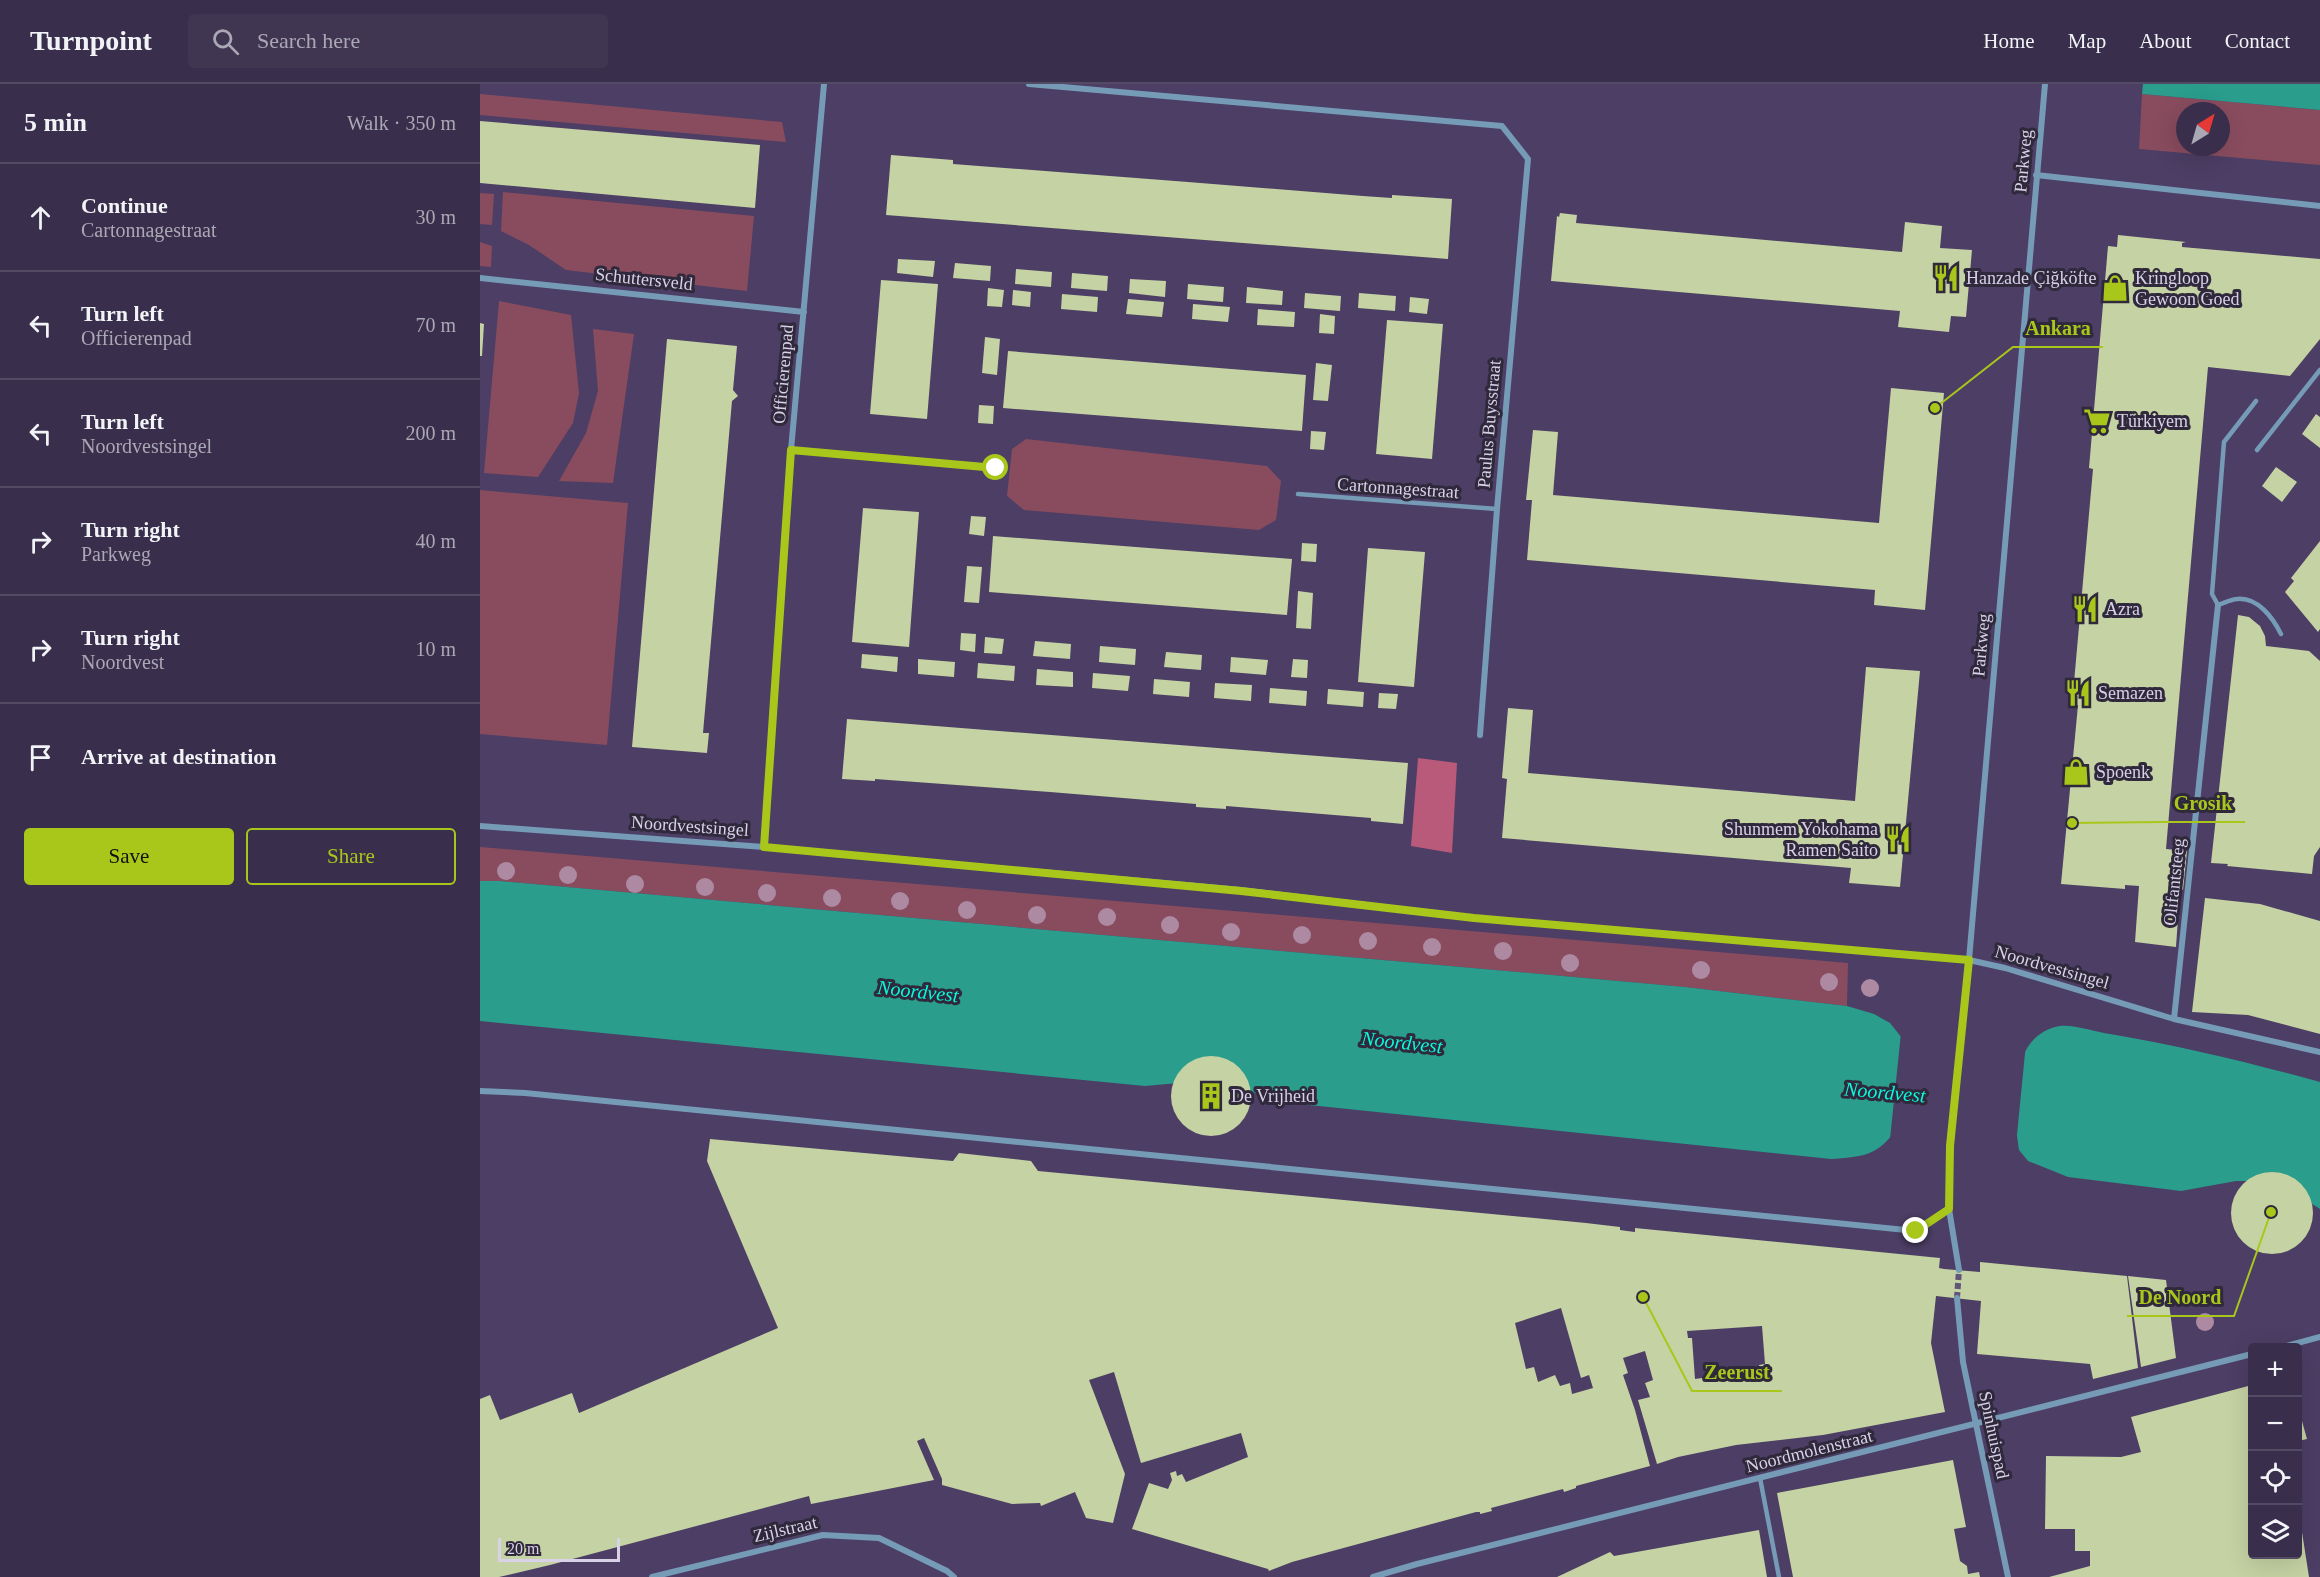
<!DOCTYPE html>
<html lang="en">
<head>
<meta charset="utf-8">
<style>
  body { margin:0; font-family:Georgia,serif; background:#403652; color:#f1f3f6 }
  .controls { position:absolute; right:18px; bottom:18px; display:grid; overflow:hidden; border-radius:6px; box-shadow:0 6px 24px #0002 }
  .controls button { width:54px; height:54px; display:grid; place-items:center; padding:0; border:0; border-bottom:2px solid #534a63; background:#392e4b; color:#f1f3f6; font:30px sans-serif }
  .compass { position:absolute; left:1696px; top:18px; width:54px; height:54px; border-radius:50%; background:#392e4b; box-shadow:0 6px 24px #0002; rotate:37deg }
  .scale { position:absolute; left:18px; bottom:15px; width:122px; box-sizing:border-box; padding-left:6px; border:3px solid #d8d1e8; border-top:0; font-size:16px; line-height:21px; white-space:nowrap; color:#d8d1e8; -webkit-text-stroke:4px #2f293b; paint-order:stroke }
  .stop { position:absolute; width:18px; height:18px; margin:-14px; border:4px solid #a9c71b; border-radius:50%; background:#fff }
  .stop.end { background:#a9c71b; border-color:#fff; box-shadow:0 2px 6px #0008 }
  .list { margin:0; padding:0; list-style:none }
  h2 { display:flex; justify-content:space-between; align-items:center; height:78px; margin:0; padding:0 24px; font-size:26px }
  h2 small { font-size:20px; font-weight:400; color:#aba8b5 }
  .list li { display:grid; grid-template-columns:39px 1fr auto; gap:18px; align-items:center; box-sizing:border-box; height:108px; padding:0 24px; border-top:2px solid #534a63 }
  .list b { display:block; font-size:22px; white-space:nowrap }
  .list p { margin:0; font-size:20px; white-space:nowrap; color:#aba8b5 }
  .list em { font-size:20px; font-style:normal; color:#aba8b5 }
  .actions { display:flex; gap:12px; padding:18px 24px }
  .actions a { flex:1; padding:14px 0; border:2px solid #a9c71b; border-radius:6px; text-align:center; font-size:21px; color:#a9c71b }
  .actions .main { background:#a9c71b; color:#111 }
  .icon { flex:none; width:33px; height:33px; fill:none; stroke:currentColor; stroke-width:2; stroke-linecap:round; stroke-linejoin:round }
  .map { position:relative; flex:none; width:1840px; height:1493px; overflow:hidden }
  header { display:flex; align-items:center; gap:36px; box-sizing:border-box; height:84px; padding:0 30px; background:#392e4b; border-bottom:2px solid #534a63 }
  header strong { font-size:28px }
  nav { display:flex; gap:33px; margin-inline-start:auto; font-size:21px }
  .search { width:420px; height:54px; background:#403652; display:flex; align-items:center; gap:15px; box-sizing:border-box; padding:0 21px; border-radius:6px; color:#aba8b5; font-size:22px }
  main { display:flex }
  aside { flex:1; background:#392e4b }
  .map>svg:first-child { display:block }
</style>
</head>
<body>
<header>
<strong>Turnpoint</strong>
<div class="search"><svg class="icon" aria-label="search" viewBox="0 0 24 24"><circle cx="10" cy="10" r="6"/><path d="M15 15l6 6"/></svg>Search here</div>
<nav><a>Home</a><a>Map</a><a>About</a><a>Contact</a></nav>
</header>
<main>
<aside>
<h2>5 min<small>Walk · 350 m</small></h2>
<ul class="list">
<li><svg class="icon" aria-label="ahead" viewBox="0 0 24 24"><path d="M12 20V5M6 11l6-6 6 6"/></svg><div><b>Continue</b><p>Cartonnagestraat</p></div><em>30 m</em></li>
<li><svg class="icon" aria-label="left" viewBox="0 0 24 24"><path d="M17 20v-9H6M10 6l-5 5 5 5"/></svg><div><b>Turn left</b><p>Officierenpad</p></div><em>70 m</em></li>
<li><svg class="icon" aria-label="left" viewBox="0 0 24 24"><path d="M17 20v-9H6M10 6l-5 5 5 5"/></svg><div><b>Turn left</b><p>Noordvestsingel</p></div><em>200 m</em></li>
<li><svg class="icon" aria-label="right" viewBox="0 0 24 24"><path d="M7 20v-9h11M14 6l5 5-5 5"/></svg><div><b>Turn right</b><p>Parkweg</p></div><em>40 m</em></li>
<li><svg class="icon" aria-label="right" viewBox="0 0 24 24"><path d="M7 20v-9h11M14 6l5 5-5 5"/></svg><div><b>Turn right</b><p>Noordvest</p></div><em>10 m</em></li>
<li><svg class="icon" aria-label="arrive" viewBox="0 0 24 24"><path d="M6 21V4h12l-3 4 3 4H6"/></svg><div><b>Arrive at destination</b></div></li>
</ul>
<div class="actions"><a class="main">Save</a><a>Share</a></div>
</aside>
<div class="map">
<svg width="1840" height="1493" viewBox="0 0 1840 1493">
  <rect width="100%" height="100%" fill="#4c3e64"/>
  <!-- green -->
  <path fill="#894c5f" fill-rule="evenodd" d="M 0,10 L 302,38 L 306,58 L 0,31 Z
    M 1662,10 L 1840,26 L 1840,81 L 1659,65 ZM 1705,27 L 1741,27 L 1741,63 L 1705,63 Z
    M 23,108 L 274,132 L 267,207 L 86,186 L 49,161 L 21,147 Z
    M 0,109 L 14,110 L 12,141 L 0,140 Z
    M 0,158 L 12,162 L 11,183 L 0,182 Z
    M 19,217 L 91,231 L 99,309 L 93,339 L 58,393 L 4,389 Z
    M 113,245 L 154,250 L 133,399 L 79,397 L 106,349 L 118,307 Z
    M 546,355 L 787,382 L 801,397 L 796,436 L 779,446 L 544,426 L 527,412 L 532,365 Z
    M 0,406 L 148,419 L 127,661 L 0,650 Z
    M 0,763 L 1368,879 L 1367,922 L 1205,903 L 20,797 L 0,797 Z"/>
  <!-- forest -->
  <path fill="#ba5a7b" d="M 938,674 L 977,679 L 972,769 L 931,762 Z"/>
  <!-- water -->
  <path fill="#2a9d8c" d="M 1663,0 L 1840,0 L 1840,26 L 1662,10 Z
    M 0,797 L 20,797 L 1205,903 L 1367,922 L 1394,930 L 1410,939 L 1422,954 L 1425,966 L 1542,977 C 1546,959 1561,945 1580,942 C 1592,940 1617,948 1630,950 C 1701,962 1771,979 1840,998 L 1840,1125 L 1796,1097 L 1756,1097 L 1701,1107 L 1588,1093 L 1548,1077 L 1539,1066 L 1537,1052 L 1416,1045 C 1399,1072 1381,1073 1351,1075 L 810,1019 L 732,996 L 665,1002 L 0,937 Z"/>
  <!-- pier -->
  <path fill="#4c3e64" d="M 1421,949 L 1427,963 L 1540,973 L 1542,965 L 1546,959 L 1536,1061 L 1535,1055 L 1418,1048 L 1413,1056 L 1410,1055 Z"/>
  <!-- building -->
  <path fill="#c5d2a3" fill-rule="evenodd" d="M 0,37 L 280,61 L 275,124 L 0,99 Z
    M 411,71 L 473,76 L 473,80 L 708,98 L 883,112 L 912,114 L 912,111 L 972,115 L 968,175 L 406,131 Z
    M 1080,129 L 1097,131 L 1096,139 L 1422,168 L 1425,138 L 1462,142 L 1460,164 L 1492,166 L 1486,233 L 1471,232 L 1469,248 L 1418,243 L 1420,227 L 1071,197 L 1077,132 L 1079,133 Z
    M 1638,151 L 1706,158 L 1702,159 L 1702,163 L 1840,175 L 1840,255 L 1810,292 L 1728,283 L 1686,765 L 1707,767 L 1703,806 L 1700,806 L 1696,863 L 1655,858 L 1659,802 L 1645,801 L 1645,805 L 1581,800 L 1598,621 L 1592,621 L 1613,385 L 1609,384 L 1628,162 L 1637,163 Z
    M 418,175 L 455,177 L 453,193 L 417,189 Z
    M 475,179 L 511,182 L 510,197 L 473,194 Z
    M 536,185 L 572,188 L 571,203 L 535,200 Z
    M 592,189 L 628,192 L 627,207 L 591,204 Z
    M 650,195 L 686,197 L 685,213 L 649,209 Z
    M 401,196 L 458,200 L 447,335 L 390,330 Z
    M 708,200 L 744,203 L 743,218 L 707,215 Z
    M 767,203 L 803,207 L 802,221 L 766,219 Z
    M 508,204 L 524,206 L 522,223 L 507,222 Z
    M 533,206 L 551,208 L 550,223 L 532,221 Z
    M 825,209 L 861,212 L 860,227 L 824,224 Z
    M 879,209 L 916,212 L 915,227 L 878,224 Z
    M 582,210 L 618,213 L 617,228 L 581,225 Z
    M 930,213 L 949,215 L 947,230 L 929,228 Z
    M 648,215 L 684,218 L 682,233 L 646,230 Z
    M 713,220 L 750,223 L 748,238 L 712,235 Z
    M 778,225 L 815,228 L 814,243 L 777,241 Z
    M 840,230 L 855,232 L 854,250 L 839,249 Z
    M 907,236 L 963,240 L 952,375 L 896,370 Z
    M 0,239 L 4,240 L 2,272 L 0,272 Z
    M 505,253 L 520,255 L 517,291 L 502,289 Z
    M 187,255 L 257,262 L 253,306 L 258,312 L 252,317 L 223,649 L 229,649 L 227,669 L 152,663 Z
    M 528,267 L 826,291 L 822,347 L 523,324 Z
    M 836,279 L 852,281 L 848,317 L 833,316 Z
    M 1411,304 L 1464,309 L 1445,526 L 1394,521 L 1395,506 L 1047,476 L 1052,416 L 1046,416 L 1053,346 L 1078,348 L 1073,411 L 1399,439 Z
    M 499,321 L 514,322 L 513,340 L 498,339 Z
    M 1836,330 L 1840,333 L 1840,364 L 1822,350 Z
    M 831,347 L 846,348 L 844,366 L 830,365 Z
    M 1796,383 L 1817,398 L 1802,418 L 1782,402 Z
    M 383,424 L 439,428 L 429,563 L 372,558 Z
    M 491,432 L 506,433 L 504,452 L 489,450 Z
    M 513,452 L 812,475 L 807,531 L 509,508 Z
    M 1840,457 L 1840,545 L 1838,548 L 1805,508 L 1814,497 L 1811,494 Z
    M 822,459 L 837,460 L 836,478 L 821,477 Z
    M 888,464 L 945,468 L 934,603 L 878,598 Z
    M 487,482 L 502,483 L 499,519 L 484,518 Z
    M 818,507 L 833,509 L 831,545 L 816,544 Z
    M 1758,531 L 1769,533 L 1780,542 L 1785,552 L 1786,562 L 1829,567 L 1840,577 L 1840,763 L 1834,772 L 1832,790 L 1747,782 L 1748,780 L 1731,779 Z
    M 481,549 L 496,550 L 495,568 L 480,566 Z
    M 505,553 L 524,555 L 522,570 L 504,569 Z
    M 555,557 L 591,560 L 590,575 L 553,572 Z
    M 620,562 L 656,565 L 655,581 L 619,578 Z
    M 686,568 L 722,571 L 721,586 L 684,583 Z
    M 382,570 L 418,573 L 417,588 L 381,584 Z
    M 751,573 L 788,576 L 786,591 L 750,588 Z
    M 438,575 L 475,578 L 474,593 L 438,590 Z
    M 813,575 L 828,576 L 827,594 L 811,593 Z
    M 498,579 L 535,582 L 534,597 L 497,594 Z
    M 1386,583 L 1440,587 L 1420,803 L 1369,799 L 1371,784 L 1022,754 L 1027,695 L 1022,694 L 1028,624 L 1053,626 L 1048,689 L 1375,717 Z
    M 557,585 L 593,588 L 593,603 L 556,601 Z
    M 613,589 L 650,592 L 648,607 L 612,604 Z
    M 674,595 L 710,598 L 709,613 L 673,610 Z
    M 735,599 L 772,601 L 771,617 L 734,614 Z
    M 790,604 L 827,607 L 826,622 L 789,619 Z
    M 848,605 L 884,608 L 883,623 L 847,620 Z
    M 899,609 L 918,610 L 916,625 L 898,624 Z
    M 367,635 L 928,679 L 923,740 L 891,737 L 891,734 L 746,722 L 746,725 L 716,723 L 716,720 L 570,708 L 395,695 L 395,697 L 362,695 Z
    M 1725,814 L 1780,820 L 1840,837 L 1840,950 L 1768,931 L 1712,928 Z
    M691 1012a40 40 0 1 1 80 0a40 40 0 1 1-80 0Z
    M 230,1055 L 473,1077 L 479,1069 L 551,1077 L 558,1087 L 1106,1139 L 1140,1143 L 1140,1146 L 1147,1147 L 1155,1148 L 1155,1144 L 1460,1174 L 1459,1184 L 1464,1185 L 1500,1188 L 1500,1178 L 1647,1192 L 1658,1284 L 1613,1295 L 1610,1280 L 1497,1270 L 1501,1217 L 1456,1212 L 1451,1259 L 1465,1328 L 1343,1351 L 1256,1361 L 1198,1373 L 1177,1380 L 1158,1316 L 1170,1313 L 1165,1299 L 1173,1296 L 1165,1267 L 1143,1274 L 1148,1289 L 1143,1291 L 1155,1326 L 1170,1382 L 1096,1402 L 1096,1404 L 1084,1408 L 1083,1405 L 1011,1424 L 1012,1427 L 1000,1430 L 1000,1428 L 996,1428 L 812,1478 L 789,1487 L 788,1485 L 652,1445 L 669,1399 L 688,1405 L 692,1396 L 690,1389 L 696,1387 L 697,1392 L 702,1390 L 706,1398 L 768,1373 L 761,1349 L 661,1379 L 634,1288 L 609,1296 L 645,1390 L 633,1439 L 606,1434 L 595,1408 L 561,1422 L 560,1419 L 532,1420 L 462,1401 L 462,1395 L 444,1354 L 437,1357 L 454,1396 L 331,1420 L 329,1412 L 70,1481 L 19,1493 L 0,1493 L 0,1315 L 10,1311 L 20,1336 L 92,1309 L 99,1329 L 298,1244 L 227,1077 ZM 1081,1224 L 1101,1294 L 1109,1291 L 1113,1304 L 1092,1310 L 1090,1299 L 1080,1302 L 1075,1291 L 1058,1298 L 1054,1283 L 1046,1285 L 1035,1239 ZM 1282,1242 L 1285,1280 L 1279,1281 L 1280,1286 L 1215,1295 L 1212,1254 L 1208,1254 L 1207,1247 Z
    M1751 1129a41 41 0 1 1 82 0a41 41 0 1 1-82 0Z
    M 1648,1192 L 1686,1196 L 1696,1274 L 1661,1283 Z
    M 1772,1301 L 1772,1470 L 1818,1470 L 1819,1429 L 1829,1493 L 1569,1493 L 1610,1482 L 1610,1467 L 1595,1467 L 1595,1445 L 1565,1445 L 1566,1372 L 1641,1373 L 1661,1368 L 1651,1333 Z
    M 1818,1323 L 1827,1355 L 1818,1357 Z
    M 1473,1376 L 1486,1443 L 1474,1445 L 1480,1477 L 1487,1482 L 1488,1490 L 1499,1488 L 1500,1493 L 1313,1493 L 1297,1409 Z
    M 1279,1446 L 1287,1493 L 1077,1493 L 1130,1468 L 1134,1472 Z"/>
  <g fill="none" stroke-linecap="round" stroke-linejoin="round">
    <!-- street-tunnel -->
    <path stroke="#615478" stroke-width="6" stroke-dasharray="6 3" stroke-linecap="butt" d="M 1477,1214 L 1479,1186"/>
    <!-- lane -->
    <path stroke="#759bb6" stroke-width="4.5" d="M 1776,317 L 1744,358 L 1732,510 L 1738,521 C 1744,519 1752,515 1757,515 C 1778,513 1793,534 1801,550
      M 311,366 L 516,384
      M 1777,366 L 1840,286
      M 818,410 L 1017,425
      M 1280,1394 L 1299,1493"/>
    <!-- street -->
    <path stroke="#759bb6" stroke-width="6" d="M 549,0 L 1022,42 L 1048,75 L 1017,425 L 1000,651
      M 1556,91 L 1840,122
      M 0,194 L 324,228
      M 0,742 L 284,763 L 761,806 L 994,834 L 1489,876 L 1525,884 L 1694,935 L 1840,968
      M 284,763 L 311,366 L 344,0
      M 1694,935 L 1738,521
      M 0,1007 L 45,1009 L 1436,1147 L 1469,1125
      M 1479,1186 L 1469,1125 L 1470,1062 L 1489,876 L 1565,0
      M 1477,1214 L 1483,1278 L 1528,1493
      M 1799,1264 L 1840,1253
      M 172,1493 L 343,1451 L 399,1454 L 467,1487 L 474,1493
      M 893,1493 L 937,1480 L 1772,1270"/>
  </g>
  <!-- trees -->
  <g fill="#ad89a2">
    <circle cx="26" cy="787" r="9"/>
    <circle cx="88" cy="791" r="9"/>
    <circle cx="155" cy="800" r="9"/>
    <circle cx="225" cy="803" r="9"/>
    <circle cx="287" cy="809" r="9"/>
    <circle cx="352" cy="814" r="9"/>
    <circle cx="420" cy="817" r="9"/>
    <circle cx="487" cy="826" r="9"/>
    <circle cx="557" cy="831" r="9"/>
    <circle cx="627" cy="833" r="9"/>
    <circle cx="690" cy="841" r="9"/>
    <circle cx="751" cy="848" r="9"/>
    <circle cx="822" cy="851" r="9"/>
    <circle cx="888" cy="857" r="9"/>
    <circle cx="952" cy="863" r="9"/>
    <circle cx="1023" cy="867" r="9"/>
    <circle cx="1090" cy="879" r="9"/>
    <circle cx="1221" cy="886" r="9"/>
    <circle cx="1349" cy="898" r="9"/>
    <circle cx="1390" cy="904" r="9"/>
    <circle cx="1725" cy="1238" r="9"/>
  </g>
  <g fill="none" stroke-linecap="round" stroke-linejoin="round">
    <!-- route -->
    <path stroke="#a9c71b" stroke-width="8" d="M 516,384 L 311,366 L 284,763 L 761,807 L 994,834 L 1489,876 L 1470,1062 L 1469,1125 L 1436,1147"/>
  </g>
  <!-- icons -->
  <defs>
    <symbol id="restaurant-bare" viewBox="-9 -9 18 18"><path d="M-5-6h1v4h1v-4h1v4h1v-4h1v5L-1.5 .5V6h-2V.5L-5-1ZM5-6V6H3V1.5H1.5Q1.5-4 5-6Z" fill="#a9c71b" stroke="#2f293b" stroke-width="2.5" paint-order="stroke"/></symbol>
    <symbol id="shop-bare" viewBox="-9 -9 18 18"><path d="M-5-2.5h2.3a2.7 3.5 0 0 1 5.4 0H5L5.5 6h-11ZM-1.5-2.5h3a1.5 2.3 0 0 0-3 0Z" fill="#a9c71b" stroke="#2f293b" stroke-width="2.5" paint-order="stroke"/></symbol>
    <symbol id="supermarket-bare" viewBox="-9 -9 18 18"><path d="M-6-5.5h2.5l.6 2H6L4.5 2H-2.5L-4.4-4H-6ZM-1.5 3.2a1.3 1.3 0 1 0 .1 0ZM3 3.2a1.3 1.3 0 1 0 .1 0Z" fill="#a9c71b" stroke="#2f293b" stroke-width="2.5" paint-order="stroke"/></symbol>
    <symbol id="building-bare" viewBox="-9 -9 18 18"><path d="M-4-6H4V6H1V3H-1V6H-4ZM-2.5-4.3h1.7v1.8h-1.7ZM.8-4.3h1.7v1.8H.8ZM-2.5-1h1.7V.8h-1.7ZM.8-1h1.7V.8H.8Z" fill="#a9c71b" stroke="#2f293b" stroke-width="2.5" paint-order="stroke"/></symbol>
  </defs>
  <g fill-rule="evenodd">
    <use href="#restaurant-bare" x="1447" y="175" width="38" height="38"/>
    <use href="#shop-bare" x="1616" y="185" width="38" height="38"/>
    <use href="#supermarket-bare" x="1598" y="318" width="38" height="38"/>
    <use href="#restaurant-bare" x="1586" y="506" width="38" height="38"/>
    <use href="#restaurant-bare" x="1579" y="590" width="38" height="38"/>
    <use href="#shop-bare" x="1577" y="669" width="38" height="38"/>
    <use href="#restaurant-bare" x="1399" y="736" width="38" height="38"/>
    <use href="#building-bare" x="712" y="993" width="38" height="38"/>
  </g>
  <g text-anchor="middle" stroke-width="6" stroke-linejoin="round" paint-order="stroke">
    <!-- street labels -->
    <g font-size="18" fill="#d8d1e8" stroke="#2f293b">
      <text transform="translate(1543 77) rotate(-85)" y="6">Parkweg</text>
      <text transform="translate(164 195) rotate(6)" y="6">Schuttersveld</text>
      <text transform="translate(303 290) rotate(-85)" y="6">Officierenpad</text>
      <text transform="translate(1009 340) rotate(-85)" y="6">Paulus Buysstraat</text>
      <text transform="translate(918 404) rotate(4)" y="6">Cartonnagestraat</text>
      <text transform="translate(1501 561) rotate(-85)" y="6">Parkweg</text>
      <text transform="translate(210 742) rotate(4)" y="6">Noordvestsingel</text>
      <text transform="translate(1694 798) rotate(-84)" y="6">Olifantsteeg</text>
      <text transform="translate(1572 883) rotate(16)" y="6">Noordvestsingel</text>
      <text transform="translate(1514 1351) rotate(78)" y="6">Spinhuispad</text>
      <text transform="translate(1329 1367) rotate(-14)" y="6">Noordmolenstraat</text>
      <text transform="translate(305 1445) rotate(-13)" y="6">Zijlstraat</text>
    </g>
    <!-- poi labels -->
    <g font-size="18" fill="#d8d1e8" stroke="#2f293b" text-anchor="start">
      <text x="1486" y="200">Hanzade Çiğköfte</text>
      <text x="1655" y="200">Kringloop<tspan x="1655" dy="21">Gewoon Goed</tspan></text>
      <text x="1637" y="343">Türkiyem</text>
      <text x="1625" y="531">Azra</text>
      <text x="1618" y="615">Semazen</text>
      <text x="1616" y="694">Spoenk</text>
      <text x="1398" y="751" text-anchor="end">Shunmem Yokohama<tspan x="1398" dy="21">Ramen Saito</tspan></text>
      <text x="751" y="1018">De Vrijheid</text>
    </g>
    <!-- water labels -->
    <g font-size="20" font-style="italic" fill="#09f9dc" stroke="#2f293b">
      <text transform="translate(438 907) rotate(6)" y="7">Noordvest</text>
      <text transform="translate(922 958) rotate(6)" y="7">Noordvest</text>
      <text transform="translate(1405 1008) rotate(5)" y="7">Noordvest</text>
    </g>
  </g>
  <!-- callouts -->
  <path fill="none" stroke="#a9c71b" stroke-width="2" d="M1455 324L1533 263H1623M1592 739L1682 738H1765M1791 1128L1754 1232H1647M1163 1213L1212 1307H1302"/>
  <g fill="#a9c71b" stroke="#2f293b" stroke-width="2">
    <circle cx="1455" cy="324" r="6"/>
    <circle cx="1592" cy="739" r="6"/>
    <circle cx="1791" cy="1128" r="6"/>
    <circle cx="1163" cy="1213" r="6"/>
  </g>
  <g font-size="20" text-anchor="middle" font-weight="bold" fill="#a9c71b" stroke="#2f293b" stroke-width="6" stroke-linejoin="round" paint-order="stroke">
    <text x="1578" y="251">Ankara</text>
    <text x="1723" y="726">Grosik</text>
    <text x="1700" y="1220">De Noord</text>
    <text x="1257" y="1295">Zeerust</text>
  </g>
</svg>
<div class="controls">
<button>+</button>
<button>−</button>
<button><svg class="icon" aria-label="locate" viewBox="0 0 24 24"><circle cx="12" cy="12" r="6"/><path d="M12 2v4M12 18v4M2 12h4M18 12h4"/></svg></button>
<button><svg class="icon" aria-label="layers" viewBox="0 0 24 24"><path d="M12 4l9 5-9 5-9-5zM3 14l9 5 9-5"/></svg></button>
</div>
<svg class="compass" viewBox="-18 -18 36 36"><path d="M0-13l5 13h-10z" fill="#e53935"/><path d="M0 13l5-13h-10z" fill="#aba8b5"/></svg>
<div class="scale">20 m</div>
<div class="stop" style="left:516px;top:384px"></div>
<div class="stop end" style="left:1436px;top:1147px"></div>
</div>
</main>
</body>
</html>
